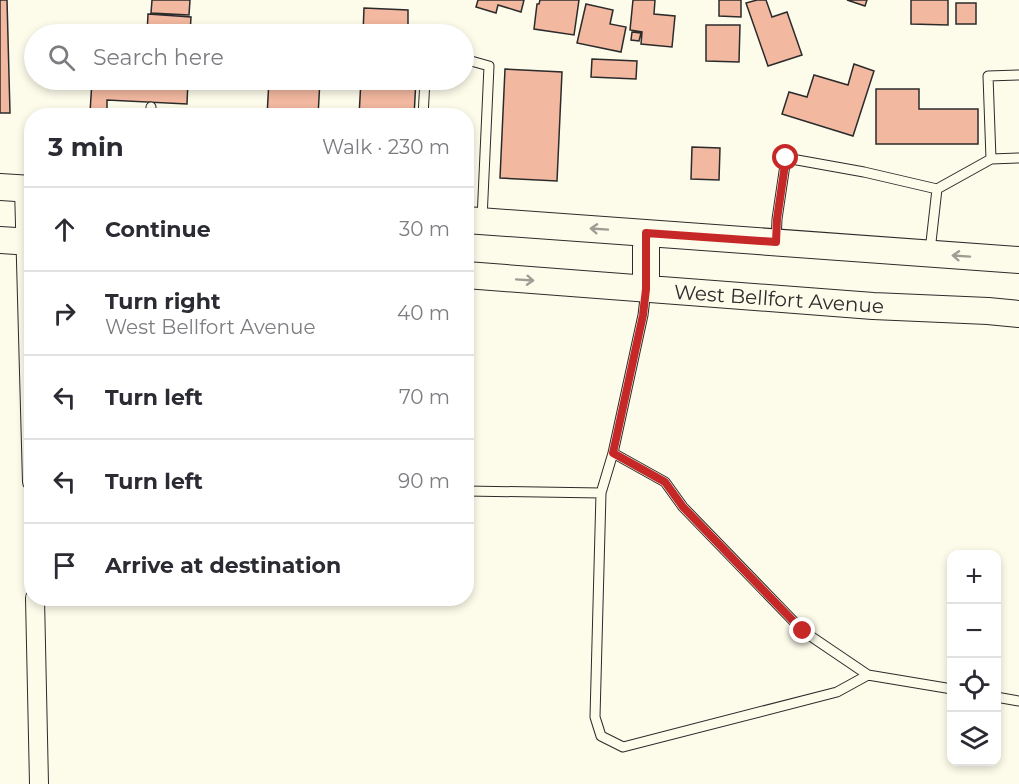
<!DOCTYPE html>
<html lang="en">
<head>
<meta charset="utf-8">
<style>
  body { margin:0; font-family:Montserrat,sans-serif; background:#f7f7f7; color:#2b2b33 }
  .controls { position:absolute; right:18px; bottom:18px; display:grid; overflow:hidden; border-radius:12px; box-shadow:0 3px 9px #0003 }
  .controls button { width:54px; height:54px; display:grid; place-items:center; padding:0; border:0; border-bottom:2px solid #e1e1e2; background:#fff; color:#2b2b33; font:30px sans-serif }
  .stop { position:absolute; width:18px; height:18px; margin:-14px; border:4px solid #c62828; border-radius:50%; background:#fff }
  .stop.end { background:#c62828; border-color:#fff; box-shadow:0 2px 6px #0008 }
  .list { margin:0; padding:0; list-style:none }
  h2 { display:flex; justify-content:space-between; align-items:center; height:78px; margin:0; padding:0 24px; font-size:26px }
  h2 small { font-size:20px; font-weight:400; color:#7c7c81 }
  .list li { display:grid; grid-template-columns:39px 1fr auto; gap:18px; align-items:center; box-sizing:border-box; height:84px; padding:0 24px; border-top:2px solid #e1e1e2 }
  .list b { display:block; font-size:22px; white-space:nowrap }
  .list p { margin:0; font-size:20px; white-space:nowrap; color:#7c7c81 }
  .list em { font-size:20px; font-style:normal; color:#7c7c81 }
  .icon { flex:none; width:33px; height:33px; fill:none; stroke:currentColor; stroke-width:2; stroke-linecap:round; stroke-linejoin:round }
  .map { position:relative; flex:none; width:1019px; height:784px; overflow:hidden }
  .search { position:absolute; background:#fff; box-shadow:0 3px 9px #0003; left:24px; top:24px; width:450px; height:66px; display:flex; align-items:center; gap:15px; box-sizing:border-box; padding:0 21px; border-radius:33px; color:#7c7c81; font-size:22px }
  .panel { position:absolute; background:#fff; box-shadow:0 3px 9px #0003; left:24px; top:108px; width:450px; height:498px; border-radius:24px }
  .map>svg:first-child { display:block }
</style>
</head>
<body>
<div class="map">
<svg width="1019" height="784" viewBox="0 0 1019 784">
  <rect width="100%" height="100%" fill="#fdfbea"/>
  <!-- building -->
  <path fill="#f2b8a0" stroke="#2b2b2b" stroke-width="1.5" d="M 0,0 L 7,0 L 10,113 L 0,113 Z
    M 152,0 L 190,0 L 189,15 L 151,13 Z
    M 478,0 L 524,0 L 521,12 L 498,5 L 496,13 L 476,7 Z
    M 540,0 L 579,0 L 574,35 L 534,29 L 537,4 L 539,4 Z
    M 633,0 L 655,0 L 654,14 L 675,16 L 672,47 L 641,44 L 642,32 L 630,30 Z
    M 719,0 L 741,0 L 741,17 L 719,16 Z
    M 757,0 L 766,0 L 772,17 L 787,12 L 802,55 L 768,66 L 746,3 Z
    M 847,0 L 867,0 L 865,6 Z
    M 911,0 L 948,0 L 948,25 L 911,24 Z
    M 956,3 L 976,3 L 976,24 L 956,24 Z
    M 586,4 L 613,10 L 610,24 L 626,27 L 621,52 L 577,43 Z
    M 364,8 L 408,10 L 408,28 L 419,29 L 418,34 L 363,34 Z
    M 148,14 L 191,17 L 190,34 L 147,34 Z
    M 706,25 L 740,25 L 739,62 L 706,61 Z
    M 271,31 L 322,33 L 322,34 L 271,34 Z
    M 632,32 L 641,33 L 639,41 L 631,40 Z
    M 592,59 L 637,61 L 636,79 L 591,77 Z
    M 854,64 L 874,71 L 853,136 L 782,114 L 789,92 L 807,97 L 814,75 L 848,85 Z
    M 505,69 L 562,72 L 557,181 L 500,178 Z
    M 92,80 L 188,80 L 187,104 L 107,100 L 107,114 L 90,113 Z
    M 269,80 L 320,80 L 318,116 L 267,116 Z
    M 361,80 L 416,80 L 414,116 L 359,116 Z
    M 876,89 L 919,89 L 919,109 L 978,109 L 978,144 L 876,144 Z
    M 692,147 L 720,148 L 719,180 L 691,179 Z"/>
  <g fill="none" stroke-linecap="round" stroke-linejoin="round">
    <defs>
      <path id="service" d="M 464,59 L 489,66 L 482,219
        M 150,116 L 151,107
        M 423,116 L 425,80
        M 991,159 L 988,76 L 1019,75
        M 937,189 L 991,159 L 1019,158
        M 776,242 L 777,219 L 786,158 L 864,172 L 937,189 L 930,251
        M 613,453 L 665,482 L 683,507 L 803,631 L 868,675
        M 466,491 L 601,493 L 613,453 L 643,315 L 646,290
        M 601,493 L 595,717 L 601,736 L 623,747 L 837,692 L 868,675 L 952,689
        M 996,697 L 1019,701"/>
      <path id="minor" d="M 24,188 L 32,482
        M 35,598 L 39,784"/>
      <path id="secondary" d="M 0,187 L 32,189
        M 466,220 L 1019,260
        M 646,233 L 646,289
        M 0,240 L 32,242
        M 466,275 L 873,306 L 988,311 L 1019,314"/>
    </defs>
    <!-- service casing -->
    <use href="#service" stroke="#2b2b2b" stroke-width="11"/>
    <!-- minor casing -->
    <use href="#minor" stroke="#2b2b2b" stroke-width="20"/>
    <!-- secondary casing -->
    <use href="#secondary" stroke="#2b2b2b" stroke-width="28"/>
    <!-- service -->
    <use href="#service" stroke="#fdfbea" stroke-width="9"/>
    <!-- minor -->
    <use href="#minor" stroke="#fdfbea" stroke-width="18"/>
    <!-- secondary -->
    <use href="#secondary" stroke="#fdfbea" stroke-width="26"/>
  </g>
  <!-- one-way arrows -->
  <defs><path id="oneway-shaft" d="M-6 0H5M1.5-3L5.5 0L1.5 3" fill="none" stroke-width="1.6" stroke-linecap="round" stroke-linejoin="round" transform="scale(1.5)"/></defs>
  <g stroke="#9e9d94">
    <use href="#oneway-shaft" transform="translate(599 229) rotate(-176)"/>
    <use href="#oneway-shaft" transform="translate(961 256) rotate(-176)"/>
    <use href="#oneway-shaft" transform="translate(525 280) rotate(4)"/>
  </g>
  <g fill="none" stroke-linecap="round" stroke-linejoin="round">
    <!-- route -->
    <path stroke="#c62828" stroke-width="8" d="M 786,158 L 777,219 L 776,242 L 646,233 L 646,289 L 643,315 L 613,453 L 665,482 L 683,507 L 803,631"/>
  </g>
  <g text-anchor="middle" stroke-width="4.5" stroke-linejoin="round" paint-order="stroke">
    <!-- street labels -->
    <g font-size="20" fill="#2b2b2b" stroke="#fdfbea">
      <text transform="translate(779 299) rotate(4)" y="7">West Bellfort Avenue</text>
    </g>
  </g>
</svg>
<div class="controls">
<button>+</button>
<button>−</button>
<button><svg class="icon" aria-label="locate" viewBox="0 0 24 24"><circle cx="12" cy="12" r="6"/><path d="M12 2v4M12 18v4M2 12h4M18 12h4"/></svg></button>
<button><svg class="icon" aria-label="layers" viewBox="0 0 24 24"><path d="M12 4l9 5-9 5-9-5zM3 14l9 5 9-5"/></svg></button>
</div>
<div class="stop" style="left:786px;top:158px"></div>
<div class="stop end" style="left:803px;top:631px"></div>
<div class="search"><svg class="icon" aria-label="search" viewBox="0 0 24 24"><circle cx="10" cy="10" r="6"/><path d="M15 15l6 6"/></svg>Search here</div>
<section class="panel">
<h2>3 min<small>Walk · 230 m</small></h2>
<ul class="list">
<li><svg class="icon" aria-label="ahead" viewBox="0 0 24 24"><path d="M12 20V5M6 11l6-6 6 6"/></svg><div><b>Continue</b></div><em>30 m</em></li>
<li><svg class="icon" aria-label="right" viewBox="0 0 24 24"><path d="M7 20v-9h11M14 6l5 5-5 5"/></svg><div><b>Turn right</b><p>West Bellfort Avenue</p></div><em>40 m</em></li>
<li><svg class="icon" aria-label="left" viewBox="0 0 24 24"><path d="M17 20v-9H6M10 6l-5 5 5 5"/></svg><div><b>Turn left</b></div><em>70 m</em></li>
<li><svg class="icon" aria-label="left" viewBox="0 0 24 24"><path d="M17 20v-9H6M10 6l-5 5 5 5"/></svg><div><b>Turn left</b></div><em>90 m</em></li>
<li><svg class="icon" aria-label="arrive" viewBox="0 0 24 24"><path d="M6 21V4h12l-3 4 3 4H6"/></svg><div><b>Arrive at destination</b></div></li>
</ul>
</section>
</div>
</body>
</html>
